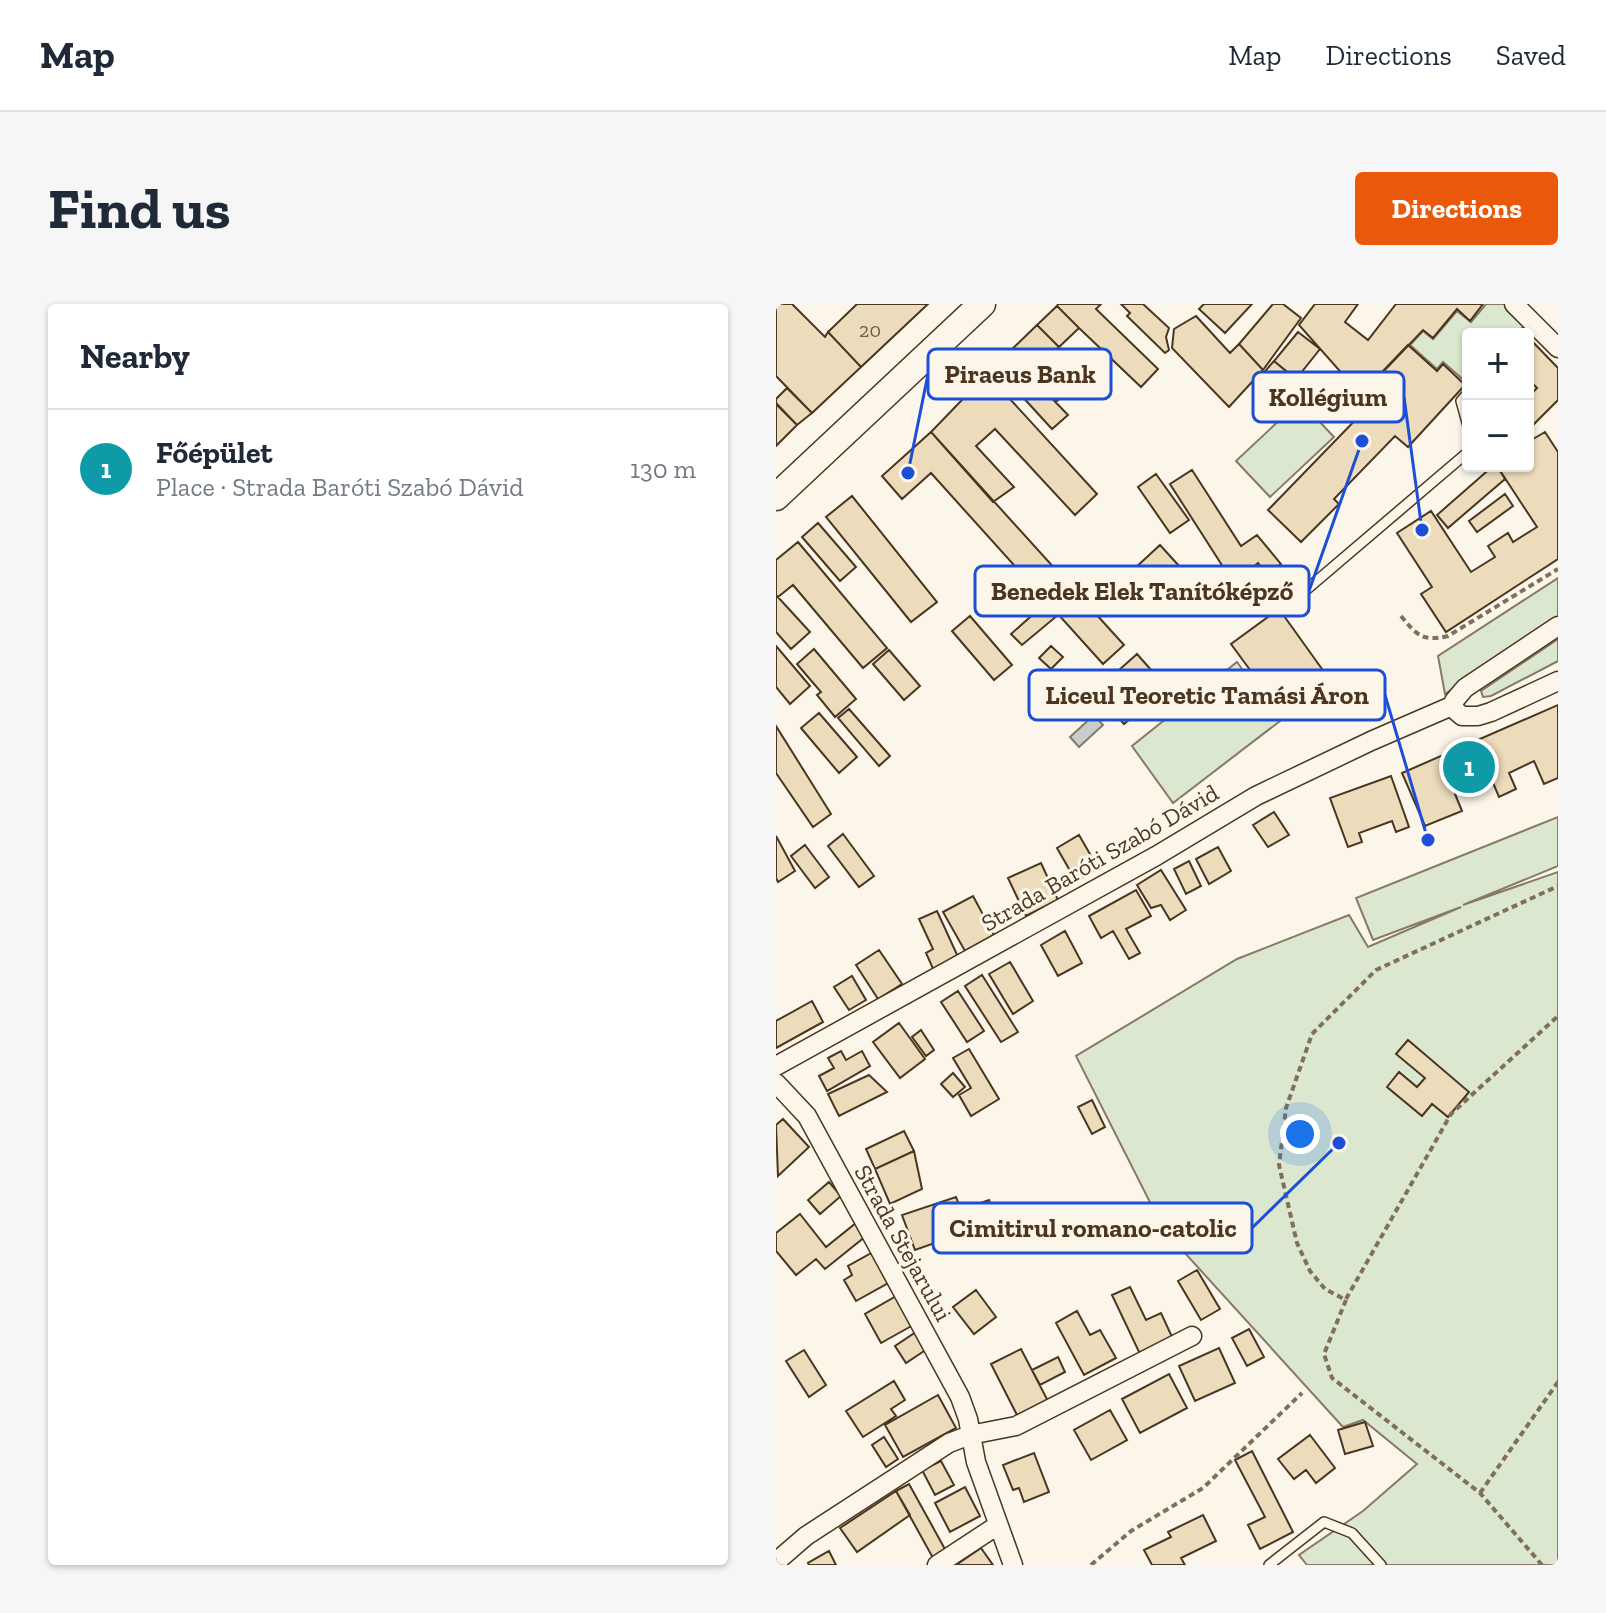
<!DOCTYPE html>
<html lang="en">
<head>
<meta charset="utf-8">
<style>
  body { margin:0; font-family:"Zilla Slab",serif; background:#f6f6f7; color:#1f2937 }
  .controls { position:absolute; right:24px; top:24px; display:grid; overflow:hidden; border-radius:8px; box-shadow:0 2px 6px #0004 }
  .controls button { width:72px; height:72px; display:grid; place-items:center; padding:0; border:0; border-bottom:2px solid #e0e1e3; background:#fff; color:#1f2937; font:40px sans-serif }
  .you { position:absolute; left:524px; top:830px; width:28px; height:28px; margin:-20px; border:6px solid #fff; border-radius:50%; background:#1a73e8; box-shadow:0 0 0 12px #1a73e833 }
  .badge { display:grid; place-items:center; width:52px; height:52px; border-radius:50%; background:#ea580c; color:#fff; font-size:26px; font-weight:700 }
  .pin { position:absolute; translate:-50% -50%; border:4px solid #fff; box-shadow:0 2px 8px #0006 }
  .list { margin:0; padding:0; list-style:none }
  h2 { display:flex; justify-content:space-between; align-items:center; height:104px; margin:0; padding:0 32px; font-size:34px }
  h2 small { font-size:26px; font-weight:400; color:#747a83 }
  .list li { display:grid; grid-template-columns:52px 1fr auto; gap:24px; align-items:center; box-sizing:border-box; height:120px; padding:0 32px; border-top:2px solid #e0e1e3 }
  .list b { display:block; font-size:30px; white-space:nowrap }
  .list p { margin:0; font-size:26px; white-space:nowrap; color:#747a83 }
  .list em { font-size:26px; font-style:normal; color:#747a83 }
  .map { position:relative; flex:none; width:782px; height:1261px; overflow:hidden; border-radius:8px }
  header { display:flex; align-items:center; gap:48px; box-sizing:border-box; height:112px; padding:0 40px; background:#fff; border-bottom:2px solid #e0e1e3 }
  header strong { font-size:38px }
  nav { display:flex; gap:44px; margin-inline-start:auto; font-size:28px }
  .intro { display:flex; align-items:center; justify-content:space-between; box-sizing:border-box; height:192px; padding:0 48px }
  h1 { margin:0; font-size:56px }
  .button { padding:20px 36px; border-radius:8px; background:#ea580c; color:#fff; font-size:28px; font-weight:700 }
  main { display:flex; gap:48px; padding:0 48px }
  aside { flex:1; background:#fff; border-radius:8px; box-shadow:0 2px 6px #0004 }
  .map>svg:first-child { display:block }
</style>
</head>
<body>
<header>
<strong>Map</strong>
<nav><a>Map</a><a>Directions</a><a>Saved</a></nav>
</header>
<div class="intro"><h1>Find us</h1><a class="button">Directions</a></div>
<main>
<aside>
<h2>Nearby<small></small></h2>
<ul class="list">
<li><span class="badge" style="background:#0f9aa8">1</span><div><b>Főépület</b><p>Place · Strada Baróti Szabó Dávid</p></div><em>130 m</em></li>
</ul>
</aside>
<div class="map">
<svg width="782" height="1261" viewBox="0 0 782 1261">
  <rect width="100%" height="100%" fill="#fbf6e9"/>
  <!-- green -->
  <path fill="#dce7d0" stroke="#887966" stroke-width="2" d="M 710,0 L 729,0 L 750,20 L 740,30 L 692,30 L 691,79 L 667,58 L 661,65 L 634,41 L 647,27 L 657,35 L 681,7 L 695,18 Z
    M 524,97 L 558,133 L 494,193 L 460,157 Z
    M 782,274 L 782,312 L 669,390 L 662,352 Z
    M 782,335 L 782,357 L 715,392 L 707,393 L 705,387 Z
    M 461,358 L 504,417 L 397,499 L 356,442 Z
    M 782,513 L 782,562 L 687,601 L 782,568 L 782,1261 L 531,1261 L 523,1251 L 587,1207 L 641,1160 L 587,1116 L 567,1123 L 388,926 L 300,752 L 461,655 L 573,611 L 592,643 L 685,603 L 597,636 L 580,594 Z"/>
  <!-- water -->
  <path fill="#c9cecd" stroke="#887966" stroke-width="2" d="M 318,411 L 327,421 L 303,443 L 294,433 Z"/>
  <!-- building -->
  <path fill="#ecdcbc" stroke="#4a3520" stroke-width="2" d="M 0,0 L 16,0 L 49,33 L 52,28 L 85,63 L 36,109 L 0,72 Z
    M 81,0 L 152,0 L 85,63 L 52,28 Z
    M 282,0 L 325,0 L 320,5 L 382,65 L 365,83 L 303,24 L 281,2 Z
    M 345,0 L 367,0 L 393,24 L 390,33 L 393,46 L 389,49 L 351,12 L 354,9 Z
    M 428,0 L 476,0 L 449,29 L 423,5 Z
    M 497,0 L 507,0 L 525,14 L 487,66 L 463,40 Z
    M 539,0 L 582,0 L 569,18 L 592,36 L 620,0 L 707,0 L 694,17 L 681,5 L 657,34 L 647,26 L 585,91 L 523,21 Z
    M 281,2 L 303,24 L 283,43 L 261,21 Z
    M 420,12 L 454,49 L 463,40 L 487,66 L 453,103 L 396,44 L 398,25 Z
    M 261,21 L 283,43 L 275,51 L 301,77 L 280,98 L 232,49 Z
    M 522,28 L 544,45 L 520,75 L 498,57 Z
    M 752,33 L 782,64 L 782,96 L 752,126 L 752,93 L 761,84 L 752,75 Z
    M 632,41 L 661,67 L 667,60 L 689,81 L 632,143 L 619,132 L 558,195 L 563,200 L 525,238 L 492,206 L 591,104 L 581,94 Z
    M 232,49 L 292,111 L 276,125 L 243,89 L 235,96 L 211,70 Z
    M 498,57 L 511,68 L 498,84 L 484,73 Z
    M 211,70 L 321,190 L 299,211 L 219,125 L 200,142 L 238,183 L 217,198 L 155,128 Z
    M 11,84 L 36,109 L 21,121 L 0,99 L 0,95 Z
    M 0,100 L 21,121 L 0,142 Z
    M 155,128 L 348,341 L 327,360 L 155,169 L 126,195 L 106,172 Z
    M 769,128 L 782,148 L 782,255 L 670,328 L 645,290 L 656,283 L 621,229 L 655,207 L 695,268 L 719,253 L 712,242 L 732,229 L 737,238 L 761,223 L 721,162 L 752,162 L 752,138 Z
    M 717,162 L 721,162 L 729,175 L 672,224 L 661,211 Z
    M 416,166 L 465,242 L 481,231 L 505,260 L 491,271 L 482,259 L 458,280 L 394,180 Z
    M 380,170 L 413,216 L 394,229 L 362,183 Z
    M 729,190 L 737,202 L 701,228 L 693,217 Z
    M 76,192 L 161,298 L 135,318 L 50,213 Z
    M 42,219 L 80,263 L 64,277 L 26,233 Z
    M 22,238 L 111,344 L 87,364 L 17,281 L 2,293 L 0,291 L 0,256 Z
    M 384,241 L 404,263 L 377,286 L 358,265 Z
    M 0,291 L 34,328 L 15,345 L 0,328 Z
    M 271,298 L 282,311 L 246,341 L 235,330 Z
    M 503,305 L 546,365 L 499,400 L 455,340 Z
    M 194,312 L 236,361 L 218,376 L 176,327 Z
    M 0,342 L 34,382 L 14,400 L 0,383 Z
    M 275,342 L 287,353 L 275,365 L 263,354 Z
    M 38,345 L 80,395 L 59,413 L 41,391 L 45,388 L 21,360 Z
    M 113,346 L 144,382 L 128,396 L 97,360 Z
    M 361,350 L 398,392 L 370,416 L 362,408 L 348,420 L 332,402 L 356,381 L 343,366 Z
    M 782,401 L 782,474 L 768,480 L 758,457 L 733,469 L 740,485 L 723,493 L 715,474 L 679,490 L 686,507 L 649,522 L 626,469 Z
    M 73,405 L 114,452 L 103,462 L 62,414 Z
    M 43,409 L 81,453 L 63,469 L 25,424 Z
    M 0,422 L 55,510 L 37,523 L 0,469 Z
    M 615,472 L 633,523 L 620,528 L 616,517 L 583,529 L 586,538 L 572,543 L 554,494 Z
    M 498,508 L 513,531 L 492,543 L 477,521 Z
    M 67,530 L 98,572 L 83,583 L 52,542 Z
    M 303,531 L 322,564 L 300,577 L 281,544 Z
    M 0,532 L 19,567 L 2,578 L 0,574 Z
    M 29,541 L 53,573 L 39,584 L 15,552 Z
    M 442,543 L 455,567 L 433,580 L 420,555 Z
    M 413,557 L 425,582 L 410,590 L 398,565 Z
    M 265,559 L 282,596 L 250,612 L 232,574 Z
    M 385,566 L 410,606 L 394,616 L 385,601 L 375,604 L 361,581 Z
    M 360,586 L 375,612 L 350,625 L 364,649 L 353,655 L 337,627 L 325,634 L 313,612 Z
    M 197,592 L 218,631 L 189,647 L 167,608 Z
    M 161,607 L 183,655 L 158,667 L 150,649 L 157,645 L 143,615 Z
    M 289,627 L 306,659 L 282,672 L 265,641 Z
    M 103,646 L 126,680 L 102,695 L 80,661 Z
    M 234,658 L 257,697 L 237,710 L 213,670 Z
    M 206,671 L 242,728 L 225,738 L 189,682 Z
    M 76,672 L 90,696 L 73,706 L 58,683 Z
    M 182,687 L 208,727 L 191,738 L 165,698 Z
    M 36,697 L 47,718 L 0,744 L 0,717 Z
    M 123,719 L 149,755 L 124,774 L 97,738 Z
    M 145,726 L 158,746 L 150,752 L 136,733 Z
    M 632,736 L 693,788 L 672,813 L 656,800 L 646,812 L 611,783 L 623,768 L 641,783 L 649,774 L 620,750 Z
    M 193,745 L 223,795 L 195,812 L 183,791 L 195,784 L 177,754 Z
    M 65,747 L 70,756 L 86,747 L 94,762 L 51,787 L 43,772 L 58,764 L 52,754 Z
    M 177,769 L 189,783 L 177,793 L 165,780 Z
    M 93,771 L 111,788 L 63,812 L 52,790 Z
    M 316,796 L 329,823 L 316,830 L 302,803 Z
    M 7,815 L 33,843 L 2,872 L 0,821 Z
    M 128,827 L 138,847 L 99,865 L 90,845 Z
    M 138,847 L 146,885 L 114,900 L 99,865 Z
    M 53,878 L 65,892 L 44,910 L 32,896 Z
    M 180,893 L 185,906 L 213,896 L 221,917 L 139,946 L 126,911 Z
    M 24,910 L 50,943 L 80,919 L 90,932 L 49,965 L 40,955 L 20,971 L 0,947 L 0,929 Z
    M 97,948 L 114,978 L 80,997 L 68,976 L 76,971 L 72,962 Z
    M 421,966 L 444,1005 L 425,1016 L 402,977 Z
    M 354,983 L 370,1016 L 385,1009 L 397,1035 L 364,1050 L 336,991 Z
    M 200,986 L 220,1013 L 198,1030 L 177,1003 Z
    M 122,991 L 139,1020 L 105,1039 L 89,1010 Z
    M 301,1007 L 314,1031 L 324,1026 L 340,1054 L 308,1071 L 280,1019 Z
    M 473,1025 L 488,1053 L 471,1062 L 456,1034 Z
    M 140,1028 L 151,1045 L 130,1059 L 119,1042 Z
    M 443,1044 L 459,1079 L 419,1097 L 403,1062 Z
    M 245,1045 L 273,1099 L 243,1115 L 215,1060 Z
    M 28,1046 L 50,1081 L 33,1093 L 10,1057 Z
    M 282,1053 L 289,1068 L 264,1081 L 256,1066 Z
    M 393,1070 L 411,1104 L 364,1129 L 346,1095 Z
    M 118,1077 L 129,1096 L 115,1105 L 120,1112 L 87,1133 L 70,1107 Z
    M 162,1091 L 180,1124 L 127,1153 L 109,1121 Z
    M 334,1106 L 351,1136 L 315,1156 L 298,1126 Z
    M 589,1118 L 597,1142 L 569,1150 L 562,1126 Z
    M 534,1131 L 559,1164 L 540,1179 L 530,1166 L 518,1175 L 502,1155 Z
    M 108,1133 L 122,1155 L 110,1163 L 96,1141 Z
    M 476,1147 L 517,1228 L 484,1245 L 472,1221 L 489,1213 L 459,1156 Z
    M 258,1149 L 273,1188 L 248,1198 L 243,1184 L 237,1186 L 227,1161 Z
    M 165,1157 L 178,1181 L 159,1191 L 146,1166 Z
    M 133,1180 L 170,1247 L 157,1254 L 120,1187 Z
    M 189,1183 L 204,1212 L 174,1228 L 159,1199 Z
    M 120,1187 L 134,1211 L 81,1248 L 64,1224 Z
    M 427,1211 L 440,1237 L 405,1254 L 409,1261 L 376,1261 L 368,1246 L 395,1233 L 392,1228 Z
    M 205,1244 L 217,1261 L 180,1261 Z
    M 53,1247 L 60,1261 L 33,1261 L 32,1259 Z"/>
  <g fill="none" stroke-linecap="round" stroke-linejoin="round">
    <defs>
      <path id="lane" d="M 692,89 L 685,97 L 692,122
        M 530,286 L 692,148
        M 493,1261 L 548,1218 L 576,1229 L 605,1261"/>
      <path id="street" d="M 738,0 L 782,44
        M 782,322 L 689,384 L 678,397 L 678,405 L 686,412 L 702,412 L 715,408 L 782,377
        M 0,762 L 380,552 L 480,492 L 595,437 L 678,401
        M 0,779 L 31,812 L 184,1093 L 192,1115 L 200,1158 L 237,1261
        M 0,1258 L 30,1232 L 173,1139 L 194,1131 L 240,1122 L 416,1032
        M 161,1261 L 222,1221"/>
      <path id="secondary" d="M 0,193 L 206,0"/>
    </defs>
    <!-- lane casing -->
    <use href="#lane" stroke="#4a3520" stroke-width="12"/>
    <!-- street casing -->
    <use href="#street" stroke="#4a3520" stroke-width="21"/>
    <!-- secondary casing -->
    <use href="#secondary" stroke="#4a3520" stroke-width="29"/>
    <!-- path -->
    <path stroke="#7f6f5c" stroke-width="4" stroke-dasharray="6 4" stroke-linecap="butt" d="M 625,312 C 641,331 646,338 672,332 L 782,265
      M 570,995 L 675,810 L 782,712
      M 704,1189 L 782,1078
      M 315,1261 L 355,1227 L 427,1184 L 526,1089
      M 766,1261 L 704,1189 L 556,1074 L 548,1050 L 570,996 L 549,985 L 534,967 L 521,939 L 503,861 L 510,804 L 536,730 L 600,666 L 782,582"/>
    <!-- lane -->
    <use href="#lane" stroke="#fbf6e9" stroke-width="9"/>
    <!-- street -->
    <use href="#street" stroke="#fbf6e9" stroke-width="18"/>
    <!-- secondary -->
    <use href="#secondary" stroke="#fbf6e9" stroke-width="26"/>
  </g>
  <g text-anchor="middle" stroke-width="6" stroke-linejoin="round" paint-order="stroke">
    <!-- number labels -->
    <g font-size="20" fill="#725f47">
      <text x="94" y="33">20</text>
    </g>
    <!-- street labels -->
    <g font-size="24" fill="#4a3520" stroke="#fbf6e9">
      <text transform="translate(324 554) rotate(-30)" y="8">Strada Baróti Szabó Dávid</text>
      <text transform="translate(127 939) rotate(61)" y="8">Strada Stejarului</text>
    </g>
  </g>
  <!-- callouts -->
  <path fill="none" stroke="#1d4ed8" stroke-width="3" d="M132 169L152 70M646 226L628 93M586 137L533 287M652 536L609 391M563 839L476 924"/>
  <g fill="#1d4ed8" stroke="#fbf6e9" stroke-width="3">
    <circle cx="132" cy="169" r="8"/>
    <circle cx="646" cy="226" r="8"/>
    <circle cx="586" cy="137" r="8"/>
    <circle cx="652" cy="536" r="8"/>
    <circle cx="563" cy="839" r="8"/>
  </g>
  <g fill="#fbf6e9" stroke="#1d4ed8" stroke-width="3">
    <rect x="152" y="45" width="183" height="50" rx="8"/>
    <rect x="477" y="68" width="151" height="50" rx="8"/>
    <rect x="199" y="262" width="334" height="50" rx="8"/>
    <rect x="253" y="366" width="356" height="50" rx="8"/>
    <rect x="157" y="899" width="319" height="50" rx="8"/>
  </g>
  <g font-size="26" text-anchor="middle" font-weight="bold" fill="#4a3520">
    <text x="244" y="79">Piraeus Bank</text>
    <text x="552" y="102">Kollégium</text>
    <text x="366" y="296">Benedek Elek Tanítóképző</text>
    <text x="431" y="400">Liceul Teoretic Tamási Áron</text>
    <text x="317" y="933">Cimitirul romano-catolic</text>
  </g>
</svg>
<div class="controls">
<button>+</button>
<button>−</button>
</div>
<div class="you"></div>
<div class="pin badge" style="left:693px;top:463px;background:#0f9aa8">1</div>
</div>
</main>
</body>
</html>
